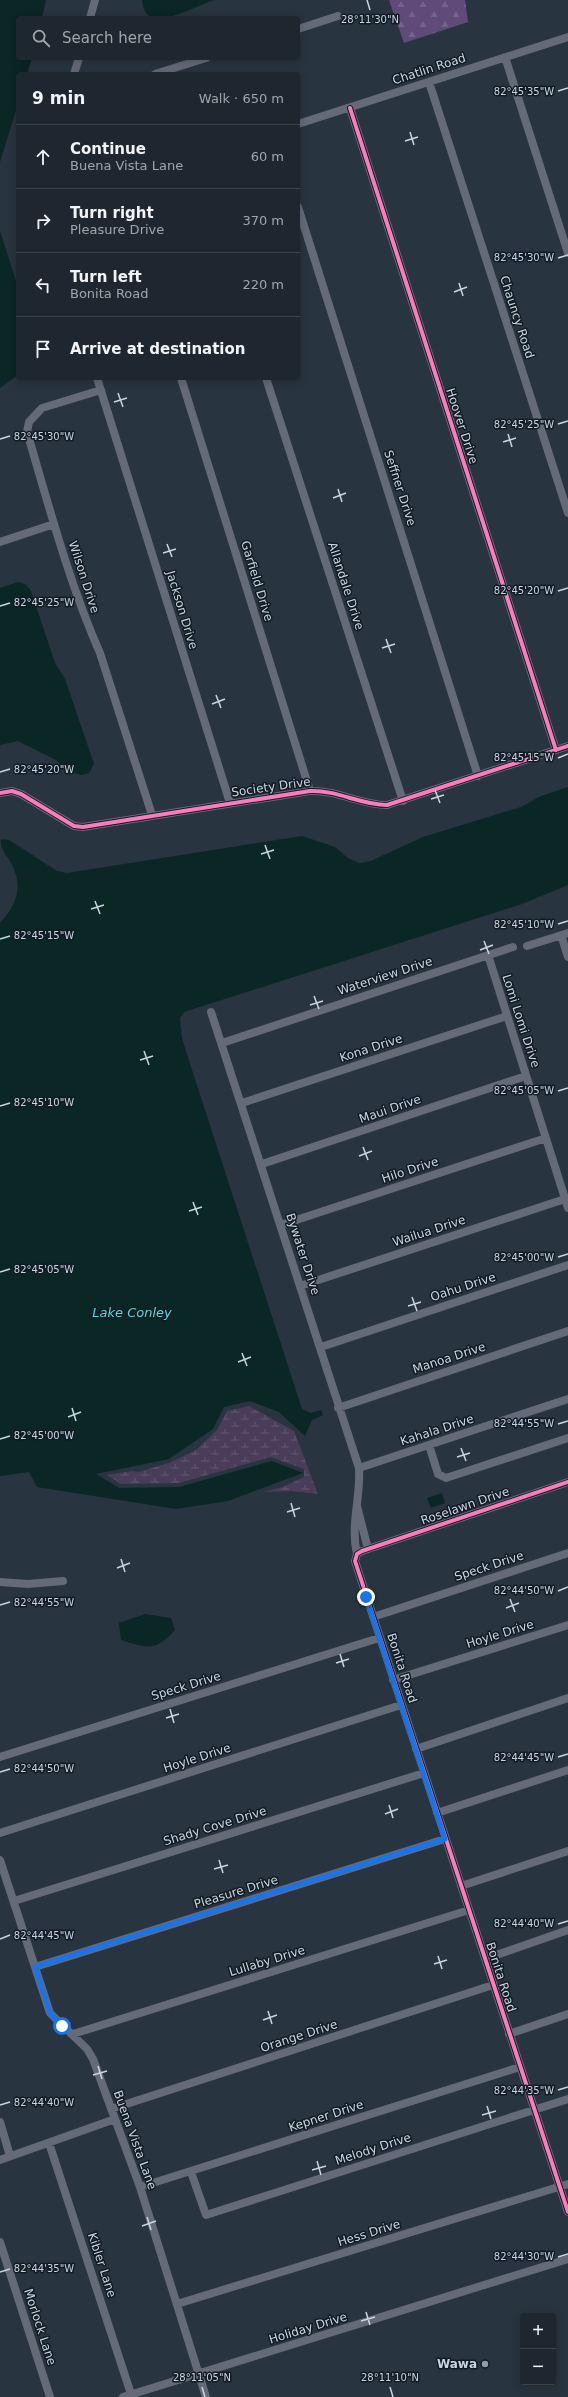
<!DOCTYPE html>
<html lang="en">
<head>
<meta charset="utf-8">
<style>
  body { margin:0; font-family:"DejaVu Sans",sans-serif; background:#2b333b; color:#f1f3f6 }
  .controls { position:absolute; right:12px; bottom:12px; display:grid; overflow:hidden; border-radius:4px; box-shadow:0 2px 10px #0003 }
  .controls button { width:36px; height:36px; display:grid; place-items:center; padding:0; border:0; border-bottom:1px solid #3c444b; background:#1e272f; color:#f1f3f6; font:20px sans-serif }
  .stop { position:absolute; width:12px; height:12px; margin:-9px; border:3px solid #1a73e8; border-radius:50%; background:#fff }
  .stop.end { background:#1a73e8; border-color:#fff; box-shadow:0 1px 4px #0008 }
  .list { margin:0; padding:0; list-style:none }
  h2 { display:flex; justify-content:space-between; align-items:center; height:52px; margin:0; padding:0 16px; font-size:17px }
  h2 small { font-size:13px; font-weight:400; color:#a1a5aa }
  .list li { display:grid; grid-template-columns:26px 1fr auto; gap:12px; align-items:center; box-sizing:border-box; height:64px; padding:0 16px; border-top:1px solid #3c444b }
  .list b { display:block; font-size:15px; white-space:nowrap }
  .list p { margin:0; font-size:13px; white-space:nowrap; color:#a1a5aa }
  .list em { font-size:13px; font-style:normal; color:#a1a5aa }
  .icon { flex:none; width:22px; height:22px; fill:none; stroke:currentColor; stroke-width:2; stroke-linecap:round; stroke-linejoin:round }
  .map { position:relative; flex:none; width:568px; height:2397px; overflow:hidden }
  .search { position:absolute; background:#1e272f; box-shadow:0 2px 10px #0003; left:16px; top:16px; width:284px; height:44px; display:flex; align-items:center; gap:10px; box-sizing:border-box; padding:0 14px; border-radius:4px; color:#a1a5aa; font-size:15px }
  .panel { position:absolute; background:#1e272f; box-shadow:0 2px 10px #0003; left:16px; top:72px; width:284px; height:308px; border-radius:4px }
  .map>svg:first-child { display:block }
</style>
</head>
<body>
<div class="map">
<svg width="568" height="2397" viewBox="0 0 568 2397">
  <defs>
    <pattern id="forest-firs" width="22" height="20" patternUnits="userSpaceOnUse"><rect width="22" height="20" fill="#604a7a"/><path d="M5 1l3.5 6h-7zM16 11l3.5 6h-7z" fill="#75638d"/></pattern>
    <pattern id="wetland-marsh" width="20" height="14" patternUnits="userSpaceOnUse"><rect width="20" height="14" fill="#493d59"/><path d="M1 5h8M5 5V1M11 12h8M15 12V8" fill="none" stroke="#625871"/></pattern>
  </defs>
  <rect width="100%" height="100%" fill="#28343f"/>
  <!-- forest -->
  <path fill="url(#forest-firs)" d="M 389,0 L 465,0 L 468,22 L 404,43 Z"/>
  <!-- wetland -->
  <path fill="url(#wetland-marsh)" d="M 249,1406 L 294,1431 L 318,1494 L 291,1491 L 264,1492 L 283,1487 L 304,1477 L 304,1469 L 271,1457 L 179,1483 L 121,1484 L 107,1475 L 133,1471 L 138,1472 L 169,1463 L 196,1450 L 217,1430 L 227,1411 Z"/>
  <!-- water -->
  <path fill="#0a2625" d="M 0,0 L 46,0 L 42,18 L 18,18 L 18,58 L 32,58 L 27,74 L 18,74 L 18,104 L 0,162 Z
    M 142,0 L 214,0 C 200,5 166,22 153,18 C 145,16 143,7 142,0 Z
    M 0,231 L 18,287 L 18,375 L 0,388 Z
    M 18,582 L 25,584 L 31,591 L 55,663 L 65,679 L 94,764 L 89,773 L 81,775 L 68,771 L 56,760 L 18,741 L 0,745 L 0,588 Z
    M 568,787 L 568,885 L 522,904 L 184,1012 L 180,1018 L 182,1039 L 302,1409 L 311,1413 L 321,1410 L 323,1415 L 312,1420 L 305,1436 L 279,1412 L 250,1401 L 224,1407 L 213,1429 L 169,1459 L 96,1474 L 119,1488 L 179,1487 L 272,1461 L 303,1473 L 228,1501 L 176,1509 L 37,1487 L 29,1472 L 0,1476 L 0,923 C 19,903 24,882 8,858 C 4,852 0,847 1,839 L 9,840 L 57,871 L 67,873 L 302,836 L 335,847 L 349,859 L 360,863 L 371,861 L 423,837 L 521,807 L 541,796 Z
    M 442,1493 L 445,1503 L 431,1508 L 427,1498 Z
    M 145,1614 L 171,1618 L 175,1630 C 155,1652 147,1648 121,1640 L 119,1623 Z"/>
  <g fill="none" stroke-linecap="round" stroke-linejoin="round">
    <!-- minor -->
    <path stroke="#656a79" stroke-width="8" d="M 90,18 L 95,0
      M 298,29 L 338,16
      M 505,57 L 568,253
      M 74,74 L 79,58
      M 155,74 L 206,58
      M 429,82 L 568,513
      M 350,108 L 556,750
      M 298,124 L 568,37
      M 298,207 L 478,776
      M 97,378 L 230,803
      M 181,378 L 310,791
      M 266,378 L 403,801
      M 101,390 L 42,408 L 29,422 L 27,432 C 49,506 69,583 100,653 L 152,815
      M 0,542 L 54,524
      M 0,793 L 12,791 L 21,794 L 74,826 L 83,827 L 310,791 C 338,790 360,805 387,805 L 568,746
      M 561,935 L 568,957
      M 527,946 L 568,933
      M 488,955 L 568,1208
      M 211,1012 L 359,1468 C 361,1497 350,1525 357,1554
      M 222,1043 L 513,947
      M 242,1103 L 507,1016
      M 262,1164 L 526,1076
      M 281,1225 L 546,1138
      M 300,1286 L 565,1199
      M 321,1347 L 568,1265
      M 338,1408 L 568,1331
      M 429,1445 L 438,1474 L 446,1478 L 568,1438
      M 359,1468 L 568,1399
      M 568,1482 L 362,1551 L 357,1554 L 355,1561 L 568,2212
      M 357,1506 L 368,1549
      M 0,1582 L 28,1584 L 63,1581
      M 373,1617 L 568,1553
      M 393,1680 L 568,1625
      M 416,1749 L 568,1698
      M 0,1757 L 379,1638
      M 437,1813 L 568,1770
      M 0,1833 L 401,1705
      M 0,1860 L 50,2013 L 87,2049 L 93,2059 L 140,2187 L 206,2397
      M 461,1886 L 568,1851
      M 14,1901 L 424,1773
      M 485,1959 L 568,1930
      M 35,1967 L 445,1839
      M 73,2034 L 469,1910
      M 509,2034 L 568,2014
      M 111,2109 L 493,1985
      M 0,2122 L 10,2156
      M 49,2143 L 131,2394
      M 0,2160 L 115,2119
      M 191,2172 L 206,2215 L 568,2099
      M 140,2187 L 520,2067
      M 0,2242 L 50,2397
      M 177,2304 L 568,2184
      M 123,2397 L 568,2259"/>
    <defs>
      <path id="cycleway" d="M 350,108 L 556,750
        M 0,793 L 12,791 L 21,794 L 74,826 L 83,827 L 310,791 C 338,790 360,805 387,805 L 568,746
        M 568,1482 L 362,1551 L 357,1554 L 355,1561 L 568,2212"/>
    </defs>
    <!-- cycleway casing -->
    <use href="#cycleway" stroke="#121b24" stroke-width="6"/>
    <!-- cycleway -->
    <use href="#cycleway" stroke="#fd7abc" stroke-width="4"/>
  </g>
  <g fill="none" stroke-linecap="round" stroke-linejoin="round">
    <!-- route -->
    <path stroke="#1a73e8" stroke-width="5" d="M 62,2026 L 50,2013 L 35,1967 L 445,1839 L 366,1597"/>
  </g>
  <!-- ticks -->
  <path fill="none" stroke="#c9d6e2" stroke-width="1.5" d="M 367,0 L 370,10M 558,91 L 568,88M 410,132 L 414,145M 405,141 L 418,137M 558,258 L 568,255M 459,283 L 463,296M 454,292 L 467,287M 118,393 L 123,407M 114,402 L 127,398M 558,424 L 568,421M 508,434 L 512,447M 0,439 L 10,436M 503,442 L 516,438M 338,489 L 342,502M 333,498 L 346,493M 167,544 L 172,557M 163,553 L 176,549M 558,591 L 568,588M 0,606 L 10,603M 386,639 L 391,653M 382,648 L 395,644M 216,695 L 221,708M 212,704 L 225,699M 558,758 L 568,754M 0,772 L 10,769M 435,790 L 440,803M 431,799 L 444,795M 265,845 L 270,859M 261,854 L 274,850M 95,901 L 100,914M 91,909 L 104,905M 558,924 L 568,921M 0,939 L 10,936M 484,941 L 489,954M 480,950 L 493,945M 314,996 L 319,1009M 310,1005 L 323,1001M 144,1051 L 149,1065M 140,1060 L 153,1056M 558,1091 L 568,1088M 0,1106 L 10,1103M 363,1147 L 368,1160M 359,1156 L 372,1151M 193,1202 L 198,1215M 189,1211 L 202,1207M 558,1257 L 568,1254M 0,1272 L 10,1269M 412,1297 L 417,1311M 408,1306 L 421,1302M 242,1353 L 247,1366M 238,1362 L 251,1357M 72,1408 L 76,1421M 68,1417 L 81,1412M 558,1424 L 568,1421M 0,1439 L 10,1436M 461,1448 L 466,1461M 457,1457 L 470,1453M 291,1503 L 295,1517M 287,1512 L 300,1508M 121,1559 L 125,1572M 117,1568 L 130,1563M 558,1591 L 568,1587M 510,1599 L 515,1612M 0,1605 L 10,1602M 506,1608 L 519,1603M 340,1654 L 344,1667M 336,1663 L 349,1659M 170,1709 L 174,1723M 166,1718 L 179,1714M 558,1757 L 568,1754M 0,1772 L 10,1769M 389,1805 L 393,1818M 385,1814 L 398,1809M 219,1860 L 223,1873M 214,1869 L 228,1865M 558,1924 L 568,1921M 0,1939 L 10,1935M 438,1956 L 442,1969M 434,1964 L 447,1960M 268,2011 L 272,2024M 263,2020 L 277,2015M 98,2066 L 102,2079M 93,2075 L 107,2071M 558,2090 L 568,2087M 0,2105 L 10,2102M 487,2106 L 491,2119M 482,2115 L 496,2111M 317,2161 L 321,2175M 312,2170 L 326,2166M 147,2217 L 151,2230M 142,2226 L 156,2221M 558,2257 L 568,2254M 0,2272 L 10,2269M 366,2312 L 370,2325M 361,2321 L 375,2317M 202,2387 L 205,2397M 390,2387 L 393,2397"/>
  <!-- markers -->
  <circle fill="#919da9" stroke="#121b24" stroke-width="1.5" cx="485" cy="2364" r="4"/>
  <g text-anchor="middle" stroke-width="3" stroke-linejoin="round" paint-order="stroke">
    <!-- street labels -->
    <g font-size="12" fill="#c9d6e2" stroke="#121b24">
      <text transform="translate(429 69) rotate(-18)" y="4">Chatlin Road</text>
      <text transform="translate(517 317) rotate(72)" y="4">Chauncy Road</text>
      <text transform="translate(462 426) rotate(72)" y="4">Hoover Drive</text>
      <text transform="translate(400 488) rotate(72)" y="4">Seffner Drive</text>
      <text transform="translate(84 577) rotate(72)" y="4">Wilson Drive</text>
      <text transform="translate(257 581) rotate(73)" y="4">Garfield Drive</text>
      <text transform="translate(346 586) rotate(72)" y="4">Allandale Drive</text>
      <text transform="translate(182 610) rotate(73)" y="4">Jackson Drive</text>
      <text transform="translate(271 787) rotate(-8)" y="4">Society Drive</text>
      <text transform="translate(385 976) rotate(-18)" y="4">Waterview Drive</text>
      <text transform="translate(521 1021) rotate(72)" y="4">Lomi Lomi Drive</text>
      <text transform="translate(371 1048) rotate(-18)" y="4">Kona Drive</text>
      <text transform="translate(390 1109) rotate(-19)" y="4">Maui Drive</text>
      <text transform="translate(410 1170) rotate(-18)" y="4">Hilo Drive</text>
      <text transform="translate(429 1231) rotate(-18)" y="4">Wailua Drive</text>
      <text transform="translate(303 1254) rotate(72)" y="4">Bywater Drive</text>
      <text transform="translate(463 1287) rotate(-18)" y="4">Oahu Drive</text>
      <text transform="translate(449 1358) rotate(-18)" y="4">Manoa Drive</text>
      <text transform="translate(437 1430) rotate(-18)" y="4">Kahala Drive</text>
      <text transform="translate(465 1506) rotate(-19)" y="4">Roselawn Drive</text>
      <text transform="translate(489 1566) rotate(-18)" y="4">Speck Drive</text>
      <text transform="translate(500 1634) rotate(-17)" y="4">Hoyle Drive</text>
      <text transform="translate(402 1668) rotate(72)" y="4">Bonita Road</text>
      <text transform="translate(186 1686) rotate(-17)" y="4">Speck Drive</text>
      <text transform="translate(197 1758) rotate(-18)" y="4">Hoyle Drive</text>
      <text transform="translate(215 1826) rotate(-17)" y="4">Shady Cove Drive</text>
      <text transform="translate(236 1892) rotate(-17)" y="4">Pleasure Drive</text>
      <text transform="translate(267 1961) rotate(-17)" y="4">Lullaby Drive</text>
      <text transform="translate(501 1977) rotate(72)" y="4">Bonita Road</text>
      <text transform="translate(299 2036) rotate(-18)" y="4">Orange Drive</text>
      <text transform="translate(326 2116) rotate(-18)" y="4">Kepner Drive</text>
      <text transform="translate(135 2140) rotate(70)" y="4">Buena Vista Lane</text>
      <text transform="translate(373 2149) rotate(-18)" y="4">Melody Drive</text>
      <text transform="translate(369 2233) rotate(-17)" y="4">Hess Drive</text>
      <text transform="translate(102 2265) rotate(72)" y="4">Kibler Lane</text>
      <text transform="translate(40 2327) rotate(72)" y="4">Morlock Lane</text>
      <text transform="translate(308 2328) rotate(-17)" y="4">Holiday Drive</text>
    </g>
    <!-- poi labels -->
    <g font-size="12" font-weight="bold" fill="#c9d6e2" stroke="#121b24" text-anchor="end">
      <text x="477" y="2368">Wawa</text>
    </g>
    <!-- water labels -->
    <g font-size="13" font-style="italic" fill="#54ddd0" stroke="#121b24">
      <text x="132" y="1317">Lake Conley</text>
    </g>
  </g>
  <g font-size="10" text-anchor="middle" fill="#c9d6e2" stroke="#121b24" stroke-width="3" stroke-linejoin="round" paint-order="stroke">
    <text x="370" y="23">28°11'30"N</text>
    <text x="524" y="95">82°45'35"W</text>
    <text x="524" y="261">82°45'30"W</text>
    <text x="524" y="428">82°45'25"W</text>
    <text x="44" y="440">82°45'30"W</text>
    <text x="524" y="594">82°45'20"W</text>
    <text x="44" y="606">82°45'25"W</text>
    <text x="524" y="761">82°45'15"W</text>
    <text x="44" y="773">82°45'20"W</text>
    <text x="524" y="928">82°45'10"W</text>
    <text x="44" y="939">82°45'15"W</text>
    <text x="524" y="1094">82°45'05"W</text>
    <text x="44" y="1106">82°45'10"W</text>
    <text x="524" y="1261">82°45'00"W</text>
    <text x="44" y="1273">82°45'05"W</text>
    <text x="524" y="1427">82°44'55"W</text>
    <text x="44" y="1439">82°45'00"W</text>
    <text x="524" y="1594">82°44'50"W</text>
    <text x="44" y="1606">82°44'55"W</text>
    <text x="524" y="1761">82°44'45"W</text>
    <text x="44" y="1772">82°44'50"W</text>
    <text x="524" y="1927">82°44'40"W</text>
    <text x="44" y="1939">82°44'45"W</text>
    <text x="524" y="2094">82°44'35"W</text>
    <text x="44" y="2106">82°44'40"W</text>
    <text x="524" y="2260">82°44'30"W</text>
    <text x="44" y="2272">82°44'35"W</text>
    <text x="202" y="2381">28°11'05"N</text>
    <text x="390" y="2381">28°11'10"N</text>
  </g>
</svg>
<div class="controls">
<button>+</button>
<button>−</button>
</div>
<div class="stop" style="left:62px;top:2026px"></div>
<div class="stop end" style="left:366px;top:1597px"></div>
<div class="search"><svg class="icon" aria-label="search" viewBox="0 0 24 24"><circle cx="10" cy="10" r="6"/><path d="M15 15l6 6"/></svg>Search here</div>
<section class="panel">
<h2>9 min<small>Walk · 650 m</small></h2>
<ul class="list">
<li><svg class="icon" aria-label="ahead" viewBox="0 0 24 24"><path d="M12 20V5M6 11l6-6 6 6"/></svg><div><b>Continue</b><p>Buena Vista Lane</p></div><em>60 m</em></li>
<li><svg class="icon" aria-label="right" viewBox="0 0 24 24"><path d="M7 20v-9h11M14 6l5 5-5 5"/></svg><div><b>Turn right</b><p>Pleasure Drive</p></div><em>370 m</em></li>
<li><svg class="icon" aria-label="left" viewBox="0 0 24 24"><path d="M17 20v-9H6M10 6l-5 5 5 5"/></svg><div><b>Turn left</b><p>Bonita Road</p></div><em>220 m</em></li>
<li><svg class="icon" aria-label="arrive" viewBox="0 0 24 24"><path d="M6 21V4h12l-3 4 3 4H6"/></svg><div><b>Arrive at destination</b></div></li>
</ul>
</section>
</div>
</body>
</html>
